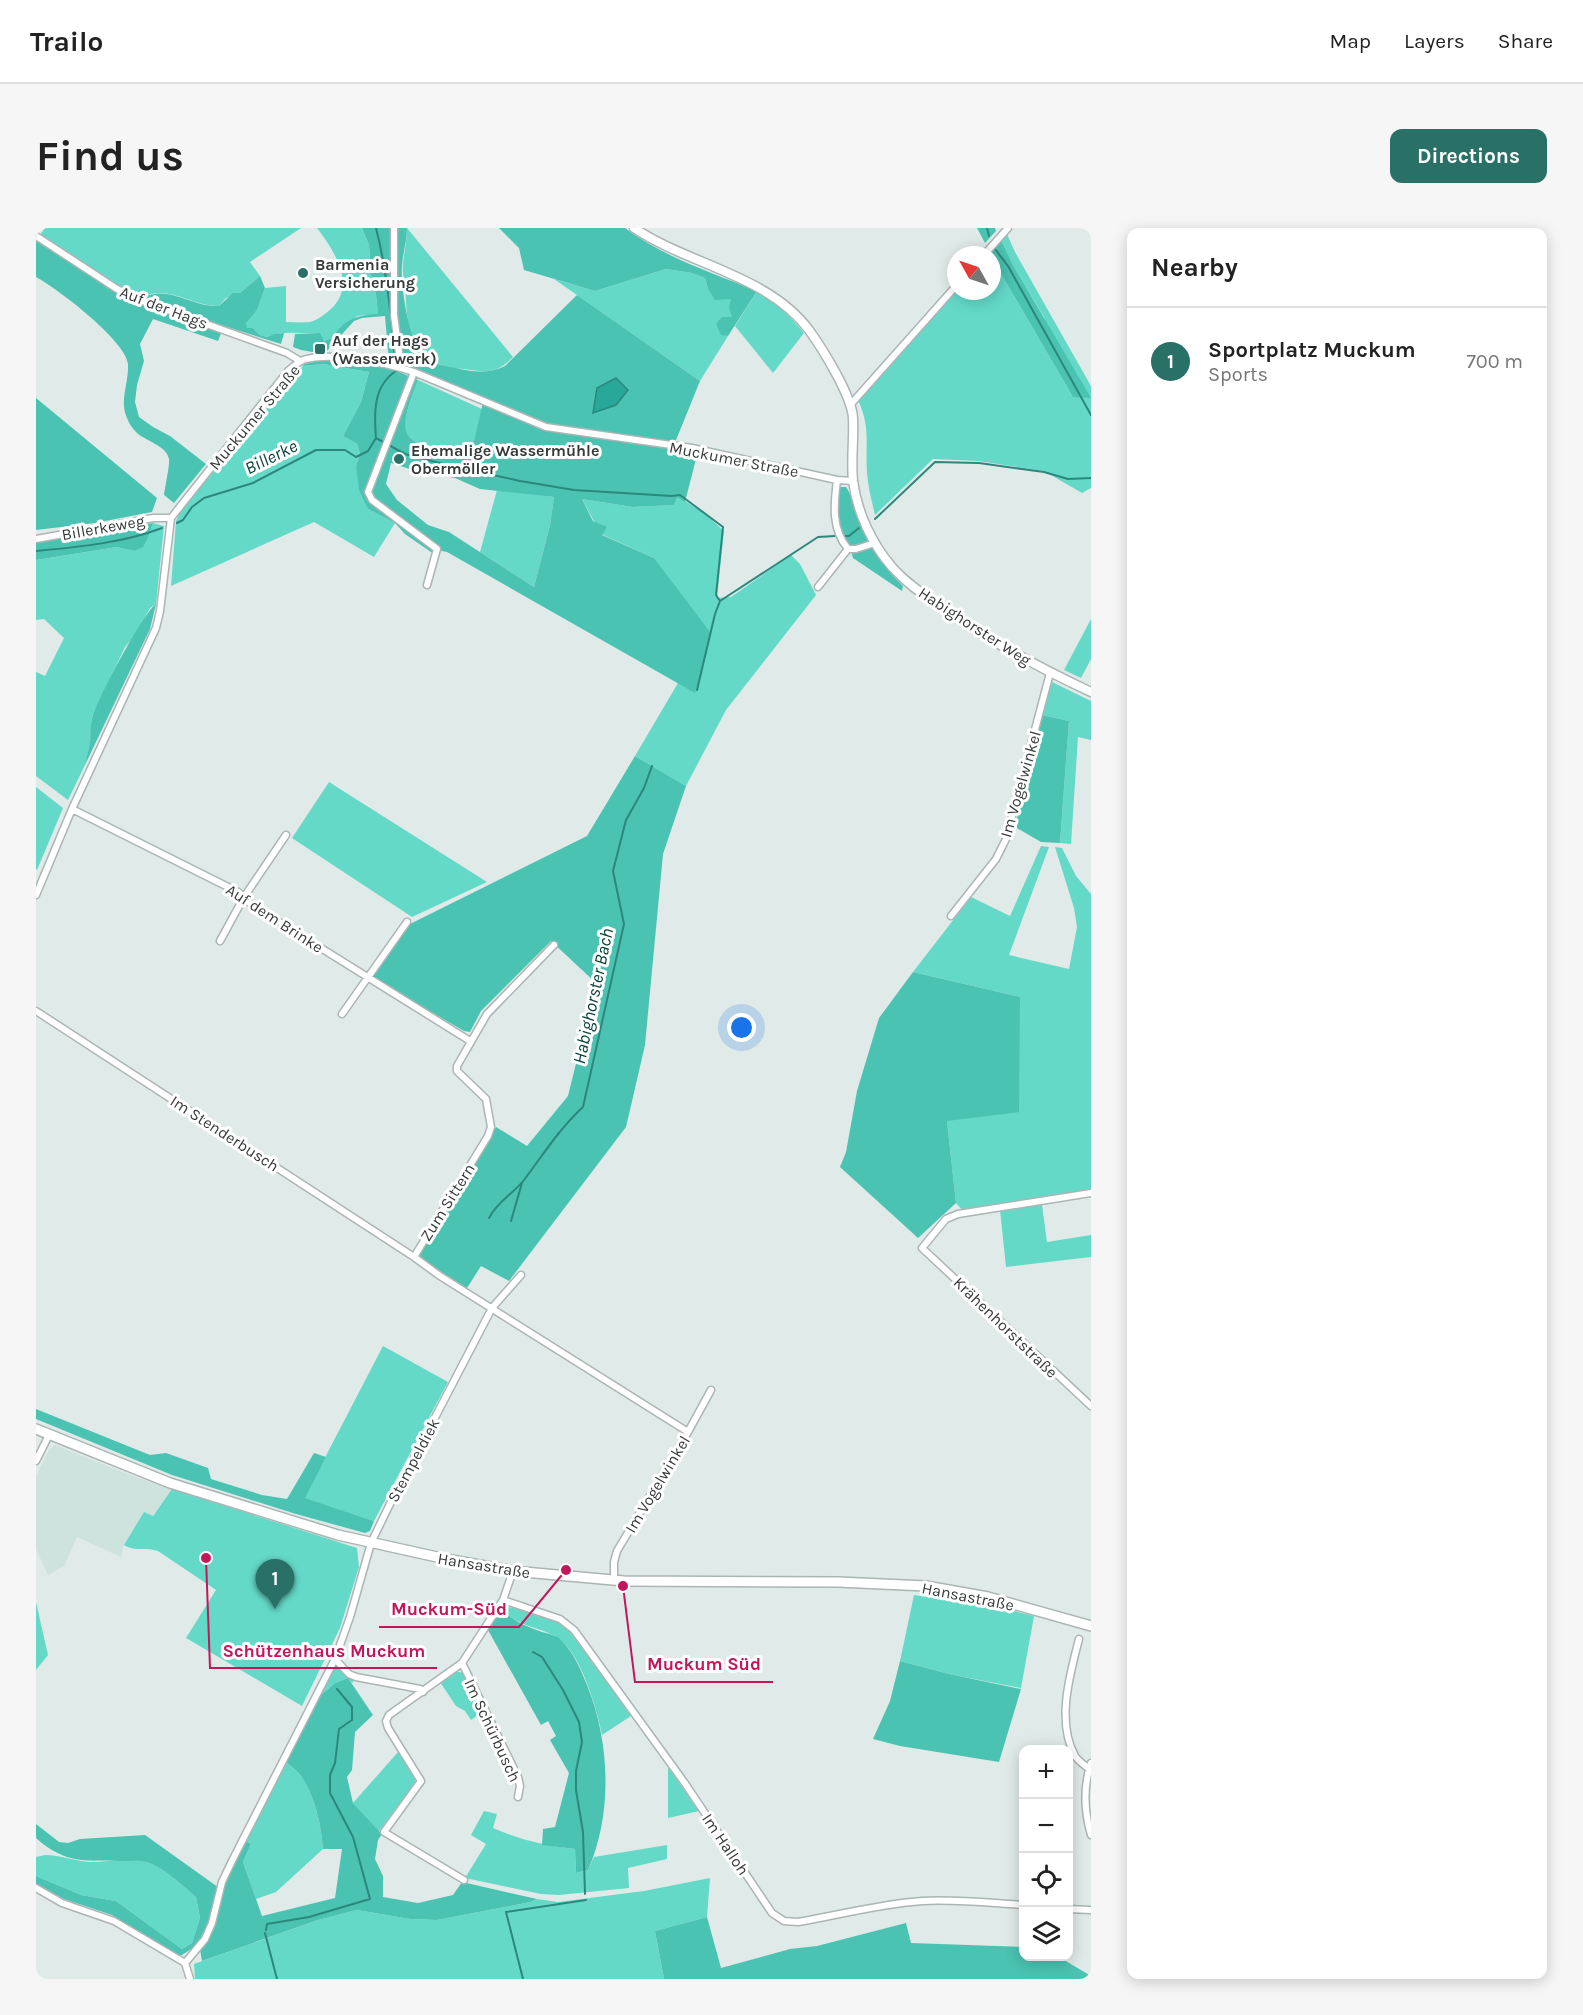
<!DOCTYPE html>
<html lang="en">
<head>
<meta charset="utf-8">
<style>
  body { margin:0; font-family:Karla,sans-serif; background:#f6f6f6; color:#222 }
  .controls { position:absolute; right:18px; bottom:18px; display:grid; overflow:hidden; border-radius:12px; box-shadow:0 3px 15px #0003 }
  .controls button { width:54px; height:54px; display:grid; place-items:center; padding:0; border:0; border-bottom:2px solid #e0e0e0; background:#fff; color:#222; font:30px sans-serif }
  .compass { position:absolute; left:911px; top:18px; width:54px; height:54px; border-radius:50%; background:#fff; box-shadow:0 3px 15px #0003; rotate:310deg }
  .you { position:absolute; left:706px; top:800px; width:21px; height:21px; margin:-15px; border:4px solid #fff; border-radius:50%; background:#1a73e8; box-shadow:0 0 0 9px #1a73e833 }
  .badge { display:grid; place-items:center; width:39px; height:39px; border-radius:50%; background:#297066; color:#fff; font-size:20px; font-weight:700 }
  .pin { position:absolute; translate:-50% -50px; filter:drop-shadow(0 2px 3px #0008) }
  .pin::after { content:''; position:absolute; top:32px; width:21px; height:18px; background:inherit; clip-path:polygon(0 0,100% 0,50% 100%) }
  .list { margin:0; padding:0; list-style:none }
  h2 { display:flex; justify-content:space-between; align-items:center; height:78px; margin:0; padding:0 24px; font-size:26px }
  h2 small { font-size:20px; font-weight:400; color:#767676 }
  .list li { display:grid; grid-template-columns:39px 1fr auto; gap:18px; align-items:center; box-sizing:border-box; height:108px; padding:0 24px; border-top:2px solid #e0e0e0 }
  .list b { display:block; font-size:22px; white-space:nowrap }
  .list p { margin:0; font-size:20px; white-space:nowrap; color:#767676 }
  .list em { font-size:20px; font-style:normal; color:#767676 }
  .icon { flex:none; width:33px; height:33px; fill:none; stroke:currentColor; stroke-width:2; stroke-linecap:round; stroke-linejoin:round }
  .map { position:relative; flex:none; width:1055px; height:1751px; overflow:hidden; border-radius:12px }
  header { display:flex; align-items:center; gap:36px; box-sizing:border-box; height:84px; padding:0 30px; background:#fff; border-bottom:2px solid #e0e0e0 }
  header strong { font-size:28px }
  nav { display:flex; gap:33px; margin-inline-start:auto; font-size:21px }
  .intro { display:flex; align-items:center; justify-content:space-between; box-sizing:border-box; height:144px; padding:0 36px }
  h1 { margin:0; font-size:42px }
  .button { padding:15px 27px; border-radius:12px; background:#297066; color:#fff; font-size:21px; font-weight:700 }
  main { display:flex; gap:36px; padding:0 36px }
  aside { flex:1; background:#fff; border-radius:12px; box-shadow:0 3px 15px #0003 }
  .map>svg:first-child { display:block }
</style>
</head>
<body>
<header>
<strong>Trailo</strong>
<nav><a>Map</a><a>Layers</a><a>Share</a></nav>
</header>
<div class="intro"><h1>Find us</h1><a class="button">Directions</a></div>
<main>
<div class="map">
<svg width="1055" height="1751" viewBox="0 0 1055 1751">
  <rect width="100%" height="100%" fill="#e0eae8"/>
  <!-- built -->
  <path fill="#cee2de" d="M 19,1217 L 91,1246 L 136,1261 L 116,1288 L 109,1284 L 88,1317 L 85,1329 L 41,1309 L 28,1338 L 12,1347 L 0,1321 L 0,1248 L 13,1222 Z"/>
  <!-- green -->
  <path fill="#64d9c8" d="M 9,0 L 265,0 L 214,34 L 224,48 L 204,65 L 190,70 L 183,78 C 158,79 131,56 107,69 L 84,59 L 4,7 Z
    M 281,0 L 326,0 L 333,17 L 335,47 L 340,67 L 342,86 L 321,88 L 298,109 L 288,113 L 283,105 C 266,106 246,102 231,109 L 224,107 L 217,100 L 211,101 L 209,95 L 221,82 L 229,60 L 250,58 L 250,94 C 258,94 266,95 274,94 C 282,92 291,85 297,79 C 320,55 297,21 281,0 Z
    M 371,0 L 477,129 C 459,147 450,144 427,141 C 416,140 396,136 388,128 C 370,111 371,82 369,59 C 368,52 366,44 367,36 C 368,24 371,13 371,0 Z
    M 971,6 L 979,24 L 1055,158 L 1055,260 L 1046,265 L 1008,243 L 942,233 L 897,231 L 839,287 C 836,274 832,259 831,245 C 829,216 835,200 822,172 L 920,62 L 956,63 L 956,30 L 1037,169 L 1008,89 L 977,37 L 965,12 Z
    M 630,41 L 656,45 L 669,50 L 672,61 L 695,71 L 696,90 L 685,106 L 692,108 L 664,153 L 518,51 L 559,63 Z
    M 721,63 C 740,74 754,88 768,105 L 737,145 L 699,98 Z
    M 287,136 L 333,144 L 325,174 L 307,208 L 321,216 L 324,226 L 320,238 L 332,281 L 359,295 L 338,329 L 278,294 L 135,358 L 140,293 L 146,280 L 267,138 Z
    M 382,152 L 446,181 L 434,230 C 418,226 373,220 369,201 C 367,191 378,162 382,152 Z
    M 461,262 L 518,269 L 514,297 L 498,359 L 444,324 Z
    M 641,268 L 668,285 L 688,303 L 681,370 L 695,369 L 755,327 L 764,336 L 780,367 L 690,482 L 650,558 L 599,528 L 642,455 L 659,464 L 618,330 L 565,306 L 546,271 L 597,279 L 638,277 Z
    M 117,295 L 128,298 L 120,376 L 114,380 L 100,406 L 89,419 L 56,489 L 54,516 L 49,537 L 32,572 L 0,548 L 0,444 L 9,448 L 28,410 L 8,391 L 0,392 L 0,332 L 81,319 L 98,323 L 112,310 Z
    M 1055,391 L 1055,431 L 1045,450 L 1028,442 Z
    M 1016,454 L 1055,473 L 1055,512 L 1042,509 L 1035,616 L 1024,615 L 1033,493 L 1006,487 Z
    M 293,554 L 451,654 L 376,689 L 256,610 Z
    M 0,559 L 27,580 L 1,642 L 0,641 Z
    M 1005,618 L 1013,619 L 973,727 L 1033,741 L 1041,699 L 1038,680 L 1019,619 L 1026,620 L 1040,648 L 1055,666 L 1055,962 L 926,982 L 920,975 L 911,893 L 984,769 L 877,744 L 935,669 L 974,688 Z
    M 1006,977 L 1011,1014 L 1055,1007 L 1055,1029 L 970,1039 L 964,982 Z
    M 347,1118 L 412,1154 L 338,1293 L 268,1270 Z
    M 136,1261 L 321,1320 L 323,1339 L 304,1400 L 266,1478 L 150,1410 L 180,1362 L 122,1323 C 111,1319 97,1324 88,1317 L 108,1284 L 117,1288 Z
    M 878,1367 L 965,1380 L 998,1388 L 985,1460 L 913,1446 L 864,1433 Z
    M 0,1374 L 12,1427 L 0,1442 Z
    M 466,1379 C 484,1379 509,1384 524,1395 C 548,1414 576,1462 595,1488 L 566,1507 C 561,1481 544,1421 519,1408 C 502,1399 484,1399 469,1384 L 463,1385 Z
    M 298,1440 L 303,1440 L 319,1451 L 316,1455 L 312,1450 L 299,1455 L 285,1467 Z
    M 420,1443 L 427,1445 L 447,1484 L 435,1492 L 429,1483 L 420,1478 L 404,1454 Z
    M 363,1523 L 380,1549 L 379,1555 L 343,1603 L 317,1575 Z
    M 250,1534 C 256,1539 264,1545 267,1551 C 280,1572 285,1597 287,1621 L 240,1664 L 220,1671 L 207,1634 L 215,1616 L 210,1613 Z
    M 632,1539 L 663,1583 L 632,1590 Z
    M 448,1583 L 461,1586 L 457,1600 C 484,1612 510,1618 539,1621 L 540,1645 L 552,1642 L 558,1629 L 631,1617 L 631,1631 L 592,1640 L 593,1660 L 523,1667 L 505,1666 L 429,1650 L 450,1616 L 435,1607 Z
    M 9,1627 C 24,1627 39,1633 55,1634 C 72,1634 93,1629 110,1634 C 127,1639 147,1658 160,1669 L 164,1690 L 156,1715 L 146,1721 L 80,1673 L 45,1667 L 0,1648 L 0,1629 Z
    M 674,1650 L 671,1689 L 619,1703 L 628,1751 L 159,1751 L 158,1736 L 282,1692 L 321,1682 L 374,1691 L 401,1692 L 495,1674 L 501,1671 L 522,1674 L 608,1663 Z"/>
  <!-- forest -->
  <path fill="#4bc3b2" fill-rule="evenodd" d="M 326,0 L 371,0 C 371,13 367,24 366,37 C 364,56 373,117 389,130 C 396,136 410,138 420,140 C 436,144 454,146 469,138 L 541,67 L 664,153 L 636,222 L 661,227 L 649,274 L 641,269 L 638,277 L 597,279 L 546,271 L 557,293 L 571,299 L 566,307 L 618,330 L 674,404 L 670,427 L 659,465 L 411,324 L 401,322 L 395,324 L 369,306 L 359,295 L 332,281 L 323,262 L 320,238 L 324,226 L 321,216 L 307,208 L 325,174 L 333,144 L 287,136 L 267,138 L 268,136 L 286,132 L 303,133 L 356,141 L 382,152 C 378,163 366,191 370,203 C 376,221 417,226 434,230 L 448,170 L 367,137 L 353,134 L 349,88 L 326,90 L 318,93 L 288,126 L 265,122 L 257,119 L 259,106 L 284,105 L 288,113 L 298,109 C 305,92 325,86 342,86 L 340,67 L 335,47 L 333,17 ZM 355,235 L 380,243 L 419,250 L 444,261 L 518,269 L 514,297 L 498,359 L 413,304 L 392,297 L 361,272 L 350,256 Z
    M 463,0 L 589,0 C 627,29 677,45 721,63 L 692,108 L 685,107 L 680,96 L 686,89 L 696,89 L 693,80 L 695,71 L 679,72 L 672,61 L 669,50 L 656,45 L 630,41 L 559,63 L 488,42 L 483,20 Z
    M 941,0 L 959,0 L 960,3 L 949,15 Z
    M 0,12 L 80,64 L 100,73 C 131,53 152,79 183,78 L 197,65 L 204,65 L 224,48 L 229,60 L 221,82 L 210,95 L 211,100 L 217,100 L 224,107 L 231,109 L 238,106 L 248,105 L 245,116 L 188,98 L 182,113 L 117,91 L 104,116 L 108,133 L 101,157 L 99,174 L 103,189 L 117,199 L 134,208 L 170,236 L 138,275 L 128,267 C 129,259 134,236 133,231 C 131,218 110,213 101,205 C 97,201 93,196 91,190 C 83,173 93,155 92,136 C 90,113 21,60 0,49 Z
    M 965,12 L 977,37 L 1055,170 L 1037,169 L 953,25 Z
    M 0,170 L 121,270 L 116,284 L 59,295 L 0,302 Z
    M 804,259 L 810,259 C 817,269 817,280 822,290 C 833,317 846,337 867,358 L 866,363 L 817,330 L 814,320 L 807,313 L 802,285 L 802,263 Z
    M 117,295 L 112,310 L 107,319 L 98,323 L 81,319 L 0,332 L 0,313 Z
    M 120,376 L 114,401 L 49,537 C 50,530 53,522 54,514 C 55,506 54,498 56,491 C 60,473 107,385 120,376 Z
    M 1006,487 L 1033,493 L 1024,615 L 1005,614 L 979,599 Z
    M 599,528 L 650,558 L 627,626 L 609,817 L 590,899 L 473,1053 L 445,1038 L 431,1060 L 383,1030 L 387,1017 L 460,899 L 491,918 L 532,868 L 560,755 L 515,713 L 445,783 L 434,804 L 428,803 L 335,749 L 374,696 L 551,608 Z
    M 877,744 L 984,769 L 983,884 L 911,893 L 920,975 L 882,1010 L 804,939 L 810,924 L 821,863 L 843,790 Z
    M 0,1181 L 114,1227 L 130,1225 L 172,1240 L 175,1251 L 226,1267 L 251,1271 L 278,1225 L 290,1229 L 269,1270 L 338,1293 L 334,1303 L 329,1305 L 260,1286 L 136,1247 L 0,1191 Z
    M 469,1384 C 480,1395 492,1399 506,1404 C 511,1405 518,1407 523,1410 C 537,1423 544,1440 551,1457 C 574,1514 577,1585 552,1642 L 540,1645 L 539,1621 L 506,1617 L 507,1601 L 519,1599 L 533,1545 L 514,1512 L 520,1508 L 512,1493 L 505,1497 L 452,1402 L 463,1385 Z
    M 864,1433 L 913,1446 L 985,1461 L 963,1534 L 864,1518 L 837,1511 L 854,1473 Z
    M 312,1450 L 337,1487 L 319,1504 L 316,1542 L 311,1549 L 317,1575 L 346,1606 L 342,1612 L 339,1631 L 347,1648 L 347,1669 L 382,1675 L 417,1667 L 426,1654 L 501,1671 L 495,1674 L 401,1692 L 374,1691 L 321,1682 L 282,1692 L 166,1733 L 163,1716 L 146,1727 L 139,1727 L 76,1687 L 28,1671 L 0,1656 L 0,1648 L 45,1667 L 80,1673 L 146,1721 L 156,1715 L 164,1690 L 160,1669 C 147,1658 127,1639 110,1634 C 103,1632 94,1633 87,1633 C 50,1632 30,1637 0,1610 L 0,1596 L 23,1614 L 32,1615 L 44,1611 L 109,1607 L 186,1662 L 210,1613 L 215,1616 L 207,1634 L 226,1688 L 299,1670 L 306,1621 L 287,1621 C 285,1597 280,1572 267,1551 C 264,1545 256,1539 250,1534 L 285,1467 L 299,1455 Z
    M 671,1689 L 685,1740 L 754,1721 L 781,1718 L 870,1695 L 875,1715 L 987,1719 L 987,1728 L 1023,1729 L 1055,1748 L 1055,1751 L 628,1751 L 619,1703 Z"/>
  <!-- water -->
  <path fill="#27a898" stroke="#2c877c" stroke-width="1.5" d="M 580,150 L 592,162 L 580,177 L 557,185 L 561,160 Z"/>
  <g fill="none" stroke-linecap="round" stroke-linejoin="round">
    <!-- stream -->
    <path stroke="#2c877c" stroke-width="2" d="M 340,0 C 351,43 355,88 359,132
      M 951,0 L 953,8
      M 959,21 L 972,38 L 1055,187
      M 360,143 C 337,158 338,185 340,210 L 369,226 L 407,236 L 484,253 L 538,262 L 636,268 L 644,267 L 687,299 L 680,367 L 684,373 L 782,309 L 799,308
      M 839,291 L 899,234 L 943,235 L 1008,244 L 1032,251 L 1055,250
      M 141,295 L 147,292 L 156,279 L 168,270 L 217,255 L 280,222 L 309,222 L 320,229 L 332,223 L 340,210
      M 805,308 L 813,308 L 823,300
      M 0,323 C 42,319 87,315 126,300
      M 661,462 L 679,386 L 684,373
      M 453,990 C 461,974 477,966 488,952 C 507,927 523,901 547,879 L 588,696 L 577,643 L 590,592 L 608,560 L 616,538
      M 475,993 L 486,955
      M 497,1424 L 506,1429 L 527,1462 L 543,1494 L 546,1514 L 540,1543 L 540,1562 L 547,1604 L 549,1666
      M 230,1702 L 231,1696 L 273,1689 L 334,1671 L 317,1609 L 294,1565 L 294,1547 L 299,1535 L 303,1501 L 316,1492 L 316,1479 L 301,1461
      M 229,1705 L 241,1751
      M 487,1751 L 470,1684 L 550,1672"/>
    <defs>
      <path id="minor" d="M 358,0 L 358,87 L 365,140
        M 0,8 L 81,61 L 101,71 L 251,125 L 264,133
        M 948,27 L 972,0
        M 378,144 L 332,264 L 336,272 L 401,321 L 391,357
        M 815,176 L 920,58
        M 0,311 L 117,290 L 135,290
        M 812,321 L 820,321 L 839,315
        M 782,359 L 812,321 C 795,301 798,276 801,252
        M 36,581 L 202,664 L 216,677 L 434,813
        M 0,667 L 36,581 L 120,400 L 124,383 L 135,290 L 252,143 C 257,139 262,134 267,132 C 296,123 350,135 378,144 L 510,199 L 656,220 L 801,252 L 817,253
        M 915,688 L 960,631 L 970,611 L 1014,445
        M 184,713 L 208,669 L 250,607
        M 518,717 L 451,786 L 421,838 L 421,843 L 450,871 L 455,899 L 452,908 L 378,1029 L 404,1048 L 652,1204
        M 0,783 L 378,1029
        M 306,786 L 371,694
        M 1055,965 L 922,986 L 910,991 L 886,1020 L 1055,1178
        M 0,1233 L 13,1207
        M 578,1352 L 578,1334 L 581,1323 L 652,1204 L 675,1162
        M 467,1372 L 524,1391 L 538,1402 L 648,1554 L 736,1685 L 748,1693 L 762,1694 C 803,1687 844,1676 886,1673 C 919,1671 954,1675 987,1677
        M 1043,1411 C 1034,1446 1020,1494 1039,1528 C 1042,1533 1049,1537 1053,1541
        M 299,1431 L 313,1446 L 320,1449 L 384,1461 L 387,1464
        M 426,1435 L 482,1549 L 484,1558 L 482,1569
        M 1055,1535 C 1047,1559 1048,1583 1055,1607
        M 428,1652 L 348,1604 L 385,1553 L 352,1500 L 350,1493 L 353,1487 L 426,1435 L 467,1372 L 477,1343
        M 0,1660 L 26,1675 L 78,1693 L 149,1735 L 154,1751
        M 1032,1681 L 1055,1682
        M 149,1735 L 169,1711 L 176,1695 L 186,1654 L 196,1633 L 299,1431 L 314,1389 L 335,1315 L 353,1278 L 456,1080 L 485,1047"/>
      <path id="tertiary" d="M 598,0 C 653,37 732,47 773,102 C 786,120 816,168 817,190 C 818,211 815,232 817,253 C 821,284 836,316 856,339 C 871,356 891,369 909,382 C 955,414 1004,440 1055,464"/>
      <path id="secondary" d="M 0,1201 L 134,1255 L 302,1307 L 410,1331 L 477,1343 L 588,1353 L 802,1354 L 890,1358 L 952,1369 L 1055,1398"/>
    </defs>
    <!-- minor casing -->
    <use href="#minor" stroke="#abb5b3" stroke-width="9"/>
    <!-- tertiary casing -->
    <use href="#tertiary" stroke="#abb5b3" stroke-width="11"/>
    <!-- secondary casing -->
    <use href="#secondary" stroke="#abb5b3" stroke-width="12"/>
    <!-- minor -->
    <use href="#minor" stroke="#fff" stroke-width="6"/>
    <!-- tertiary -->
    <use href="#tertiary" stroke="#fff" stroke-width="8"/>
    <!-- secondary -->
    <use href="#secondary" stroke="#fff" stroke-width="9"/>
  </g>
  <!-- markers -->
  <g fill="#297066" stroke="#fff" stroke-width="2">
    <circle cx="267" cy="45" r="6"/>
    <rect x="278" y="115" width="12" height="12" rx="3"/>
    <circle cx="363" cy="231" r="6"/>
  </g>
  <g text-anchor="middle" stroke-width="6" stroke-linejoin="round" paint-order="stroke">
    <!-- poi labels -->
    <g font-size="16" font-weight="bold" fill="#363a39" stroke="#fff" text-anchor="start">
      <text x="279" y="42">Barmenia<tspan x="279" dy="18">Versicherung</tspan></text>
      <text x="296" y="118">Auf der Hags<tspan x="296" dy="18">(Wasserwerk)</tspan></text>
      <text x="375" y="228">Ehemalige Wassermühle<tspan x="375" dy="18">Obermöller</tspan></text>
    </g>
    <!-- street labels -->
    <g font-size="16" fill="#363a39" stroke="#fff">
      <text transform="translate(128 79) rotate(21)" y="6">Auf der Hags</text>
      <text transform="translate(218 189) rotate(-50)" y="6">Muckumer Straße</text>
      <text transform="translate(698 231) rotate(11)" y="6">Muckumer Straße</text>
      <text transform="translate(67 299) rotate(-10)" y="6">Billerkeweg</text>
      <text transform="translate(939 398) rotate(33)" y="6">Habighorster Weg</text>
      <text transform="translate(984 556) rotate(-74)" y="6">Im Vogelwinkel</text>
      <text transform="translate(239 690) rotate(33)" y="6">Auf dem Brinke</text>
      <text transform="translate(189 905) rotate(33)" y="6">Im Stenderbusch</text>
      <text transform="translate(411 974) rotate(-58)" y="6">Zum Sittern</text>
      <text transform="translate(970 1099) rotate(44)" y="6">Krähenhorststraße</text>
      <text transform="translate(377 1232) rotate(-62)" y="6">Stempeldiek</text>
      <text transform="translate(621 1256) rotate(-59)" y="6">Im Vogelwinkel</text>
      <text transform="translate(448 1337) rotate(9)" y="6">Hansastraße</text>
      <text transform="translate(932 1368) rotate(11)" y="6">Hansastraße</text>
      <text transform="translate(457 1502) rotate(65)" y="6">Im Schürbusch</text>
      <text transform="translate(690 1616) rotate(56)" y="6">Im Halloh</text>
    </g>
    <!-- water labels -->
    <g font-size="18" font-style="italic" fill="#053e37" stroke="#fff">
      <text transform="translate(235 229) rotate(-26)" y="6">Billerke</text>
      <text transform="translate(557 768) rotate(-78)" y="6">Habighorster Bach</text>
    </g>
  </g>
  <!-- callouts -->
  <path fill="none" stroke="#c2185b" stroke-width="2" d="M530 1342L483 1399H343M170 1330L174 1440H401M587 1358L599 1454H737"/>
  <g fill="#c2185b" stroke="#fff" stroke-width="2">
    <circle cx="530" cy="1342" r="6"/>
    <circle cx="170" cy="1330" r="6"/>
    <circle cx="587" cy="1358" r="6"/>
  </g>
  <g font-size="18" text-anchor="middle" font-weight="bold" fill="#c2185b" stroke="#fff" stroke-width="6" stroke-linejoin="round" paint-order="stroke">
    <text x="413" y="1387">Muckum-Süd</text>
    <text x="288" y="1429">Schützenhaus Muckum</text>
    <text x="668" y="1442">Muckum Süd</text>
  </g>
</svg>
<div class="controls">
<button>+</button>
<button>−</button>
<button><svg class="icon" aria-label="locate" viewBox="0 0 24 24"><circle cx="12" cy="12" r="6"/><path d="M12 2v4M12 18v4M2 12h4M18 12h4"/></svg></button>
<button><svg class="icon" aria-label="layers" viewBox="0 0 24 24"><path d="M12 4l9 5-9 5-9-5zM3 14l9 5 9-5"/></svg></button>
</div>
<svg class="compass" viewBox="-18 -18 36 36"><path d="M0-13l5 13h-10z" fill="#e53935"/><path d="M0 13l5-13h-10z" fill="#767676"/></svg>
<div class="you"></div>
<div class="pin badge" style="left:239px;top:1381px">1</div>
</div>
<aside>
<h2>Nearby<small></small></h2>
<ul class="list">
<li><span class="badge">1</span><div><b>Sportplatz Muckum</b><p>Sports</p></div><em>700 m</em></li>
</ul>
</aside>
</main>
</body>
</html>
